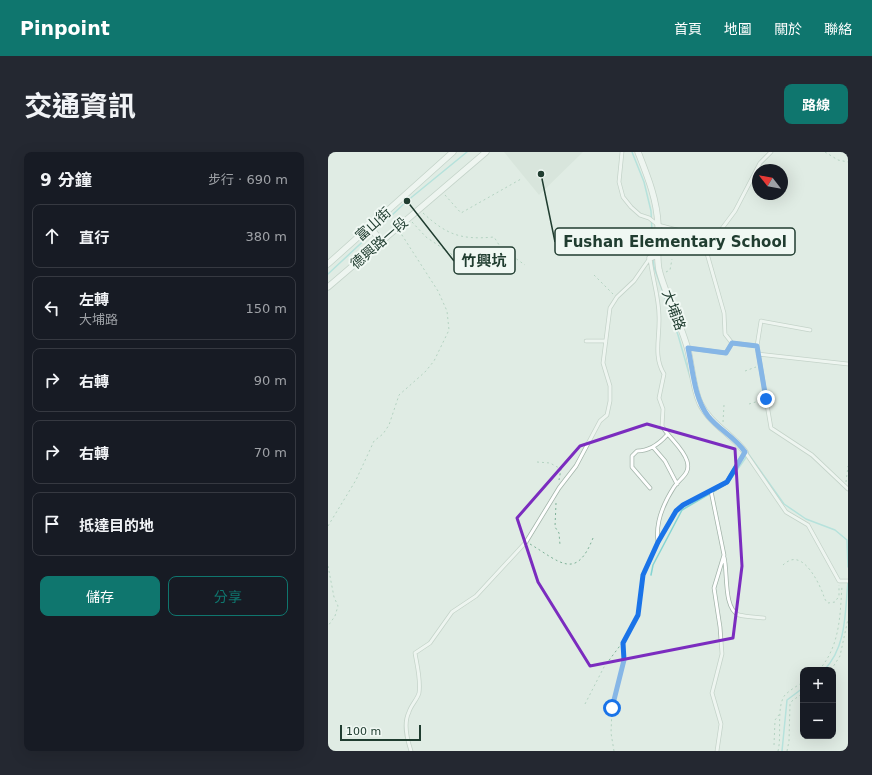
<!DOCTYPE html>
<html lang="zh-TW">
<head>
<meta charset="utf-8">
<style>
  body { margin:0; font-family:"DejaVu Sans","Noto Sans TC",sans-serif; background:#242831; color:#f1f3f6 }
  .controls { position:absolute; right:12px; bottom:12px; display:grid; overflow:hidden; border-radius:8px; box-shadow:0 4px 16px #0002 }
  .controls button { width:36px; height:36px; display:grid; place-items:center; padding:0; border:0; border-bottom:1px solid #363941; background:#171b24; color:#f1f3f6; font:20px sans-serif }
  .compass { position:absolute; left:424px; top:12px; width:36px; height:36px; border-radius:50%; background:#171b24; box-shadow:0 4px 16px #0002; rotate:301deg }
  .scale { position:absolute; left:12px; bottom:10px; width:81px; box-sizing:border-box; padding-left:4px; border:2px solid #203d30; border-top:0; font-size:11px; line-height:14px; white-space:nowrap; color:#203d30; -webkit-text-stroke:3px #f0f8f3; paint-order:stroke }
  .stop { position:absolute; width:12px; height:12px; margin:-9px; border:3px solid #1a73e8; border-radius:50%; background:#fff }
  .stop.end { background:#1a73e8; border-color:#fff; box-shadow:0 1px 4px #0008 }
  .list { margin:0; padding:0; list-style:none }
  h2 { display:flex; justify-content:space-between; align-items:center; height:52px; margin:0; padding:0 16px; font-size:17px }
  h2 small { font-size:13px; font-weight:400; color:#9ea1a6 }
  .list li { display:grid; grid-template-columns:26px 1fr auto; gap:12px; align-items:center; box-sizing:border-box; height:64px; margin:0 8px 8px; padding:0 8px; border:1px solid #363941; border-radius:8px }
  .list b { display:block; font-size:15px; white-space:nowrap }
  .list p { margin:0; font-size:13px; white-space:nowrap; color:#9ea1a6 }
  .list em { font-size:13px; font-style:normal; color:#9ea1a6 }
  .actions { display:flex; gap:8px; padding:12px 16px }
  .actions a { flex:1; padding:9px 0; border:1px solid #0f766e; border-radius:8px; text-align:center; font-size:14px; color:#0f766e }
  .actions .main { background:#0f766e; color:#fff }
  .icon { flex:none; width:22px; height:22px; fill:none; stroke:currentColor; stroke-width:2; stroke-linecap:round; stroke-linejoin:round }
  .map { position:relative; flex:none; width:520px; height:599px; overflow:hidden; border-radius:8px }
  header { display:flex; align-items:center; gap:24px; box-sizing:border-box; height:56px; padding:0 20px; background:#0f766e; color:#fff }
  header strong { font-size:19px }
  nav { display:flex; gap:22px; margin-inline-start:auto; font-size:14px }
  .intro { display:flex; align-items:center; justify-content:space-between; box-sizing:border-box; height:96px; padding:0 24px }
  h1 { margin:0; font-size:28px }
  .button { padding:10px 18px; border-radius:8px; background:#0f766e; color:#fff; font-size:14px; font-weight:700 }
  main { display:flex; gap:24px; padding:0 24px }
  aside { flex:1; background:#171b24; border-radius:8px; box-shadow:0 4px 16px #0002 }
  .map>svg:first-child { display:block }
</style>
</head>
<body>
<header>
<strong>Pinpoint</strong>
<nav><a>首頁</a><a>地圖</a><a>關於</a><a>聯絡</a></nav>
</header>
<div class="intro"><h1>交通資訊</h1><a class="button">路線</a></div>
<main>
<aside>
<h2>9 分鐘<small>步行 · 690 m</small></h2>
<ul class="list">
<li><svg class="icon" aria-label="ahead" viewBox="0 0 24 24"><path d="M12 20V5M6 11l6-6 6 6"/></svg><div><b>直行</b></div><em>380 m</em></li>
<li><svg class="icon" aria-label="left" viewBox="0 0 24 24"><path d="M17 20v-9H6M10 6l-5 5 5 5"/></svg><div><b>左轉</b><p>大埔路</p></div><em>150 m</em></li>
<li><svg class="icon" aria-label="right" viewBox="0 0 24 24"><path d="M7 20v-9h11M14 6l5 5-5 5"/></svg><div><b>右轉</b></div><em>90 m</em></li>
<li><svg class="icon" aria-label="right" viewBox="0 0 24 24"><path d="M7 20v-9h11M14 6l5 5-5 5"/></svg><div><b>右轉</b></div><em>70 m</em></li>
<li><svg class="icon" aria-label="arrive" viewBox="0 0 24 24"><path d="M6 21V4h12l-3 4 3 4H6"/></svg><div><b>抵達目的地</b></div></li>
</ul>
<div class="actions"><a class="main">儲存</a><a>分享</a></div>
</aside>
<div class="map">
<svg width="520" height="599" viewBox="0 0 520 599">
  <rect width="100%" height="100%" fill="#e0ece4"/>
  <!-- built -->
  <path fill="#cedcd3" d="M 176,0 L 255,0 L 211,43 Z"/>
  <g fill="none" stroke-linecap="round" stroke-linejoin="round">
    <!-- stream -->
    <path stroke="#84d4d2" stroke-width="1.5" d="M 304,0 L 316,30 L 323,59 L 325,103
      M 47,79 L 79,49 L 139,0
      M 325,107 L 326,115 L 350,183 L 362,225
      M 0,122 L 44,81
      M 419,300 L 456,352 L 478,367 L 507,378 L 519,388 L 520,415
      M 323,423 L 325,413 L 354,358 L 400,331 L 419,304
      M 496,518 C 519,495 517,459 520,429
      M 454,599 L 459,548 L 475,536"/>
    <defs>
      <path id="service" d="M 294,0 L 291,30 L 295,45 L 303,55 L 312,63 L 321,66 L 330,73 L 349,78 L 361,85
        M 322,106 C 324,125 331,145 331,164 C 332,185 325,204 336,222 L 331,246 L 335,257 L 334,274 C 341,286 355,296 359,309 C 363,322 352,326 346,335 C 335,352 327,370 330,390
        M 258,189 L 278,189
        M 404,191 L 397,182 L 396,161 L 378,98 L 407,59 L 432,11 L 443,0
        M 429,194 L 433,169 L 482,178
        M 360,196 L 398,201 L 404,191 L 429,194 L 443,276 L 484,303 L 520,337
        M 430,202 L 520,212
        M 325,295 L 337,309 L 349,332
        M 322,336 L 304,315 L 304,304 L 309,299 C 322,299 331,292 339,283
        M 396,405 C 400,419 395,457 411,463 C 419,465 428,465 436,466
        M 83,599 C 79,587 75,572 81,560 C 83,553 89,548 91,541 C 93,528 89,513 87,501 L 102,491 L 124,460 L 148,444 L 198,390 L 231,336 L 248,314 L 272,269 L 279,263 L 282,249 L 282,234 L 275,211 L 282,156 L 289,145 L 306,129 L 322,106
        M 389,599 L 393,572 L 384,541 L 394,502 L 392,475 L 386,436 L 396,403 L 383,339 L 399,330 L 417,300 L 458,360 L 480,373 L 511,429 L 520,429"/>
      <path id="minor" d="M 310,0 C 319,23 329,47 330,73 C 331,88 328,102 331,118 C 338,145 353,171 360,198 C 364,215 365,236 372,251 C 382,272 404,282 417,300
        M 41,74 L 53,89
        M 322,106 L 329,103
        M 0,112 L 125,0
        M 0,135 L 158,0"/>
    </defs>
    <!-- service casing -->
    <use href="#service" stroke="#a3b4aa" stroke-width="4.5"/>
    <!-- minor casing -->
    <use href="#minor" stroke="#a3b4aa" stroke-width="7"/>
    <!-- path -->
    <path stroke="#7eb198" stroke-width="1" stroke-dasharray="2 3" stroke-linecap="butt" d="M 497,0 L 510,8 L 520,10
      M 117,43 L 133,61 L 193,27
      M 95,61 C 119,83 133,88 166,85 L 173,96 L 197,113
      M 84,70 L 98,85 L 132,108
      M 338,120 L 342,118 L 344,107
      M 266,123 L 285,142
      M 417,219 L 428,215
      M 421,252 L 434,248
      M 395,270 L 396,253
      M 209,310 L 222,311 L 233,317 L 231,328
      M 518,330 L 520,314
      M 228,351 L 227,375 L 231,381 L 232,393
      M 0,374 L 28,328 L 46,289 L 55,282 L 61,273 L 71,243 L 97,220 L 106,209 L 121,178 L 119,159 L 110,139 L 72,80
      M 334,384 C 349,358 350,355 379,341
      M 202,392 C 232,410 248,429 265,386
      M 455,413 C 457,411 460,409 463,408 C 477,404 489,428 493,437 C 496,443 496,448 500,451 L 507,450 L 511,444 L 511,433
      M 0,414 L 6,445 L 10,454 L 7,464 L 0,474
      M 491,518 C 512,494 512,464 514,434
      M 503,518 L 512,504 L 520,467
      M 257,552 L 276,515 L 294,491
      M 446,593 L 447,568 L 453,560
      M 286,599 L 283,581 L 284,556 L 296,508 L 295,491 L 310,463 L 315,423 L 328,394
      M 450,599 C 454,584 448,554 457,543 C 462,538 469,534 475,530
      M 459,599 L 461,589 L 462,552 L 464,549 L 475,541"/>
    <!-- service -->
    <use href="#service" stroke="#fff" stroke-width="3"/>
    <!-- minor -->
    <use href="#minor" stroke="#fff" stroke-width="5.5"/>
  </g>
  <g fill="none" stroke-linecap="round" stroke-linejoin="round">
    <!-- route -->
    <path stroke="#1a73e8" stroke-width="5" d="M 284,556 L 296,508 L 295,491 L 310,463 L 315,423 L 330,390 L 348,359 L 355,353 L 399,330 L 417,300 C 407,285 391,278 380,264 C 366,246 365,218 360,196 L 398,201 L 404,191 L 429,194 L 438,247"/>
  </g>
  <!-- marked area -->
  <path d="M0 0H520V599H0ZM 319,272 L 407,297 L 414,414 L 405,486 L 262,514 L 210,430 L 189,366 L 252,294 Z" fill="#e0ece4" fill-opacity=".55" fill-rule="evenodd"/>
  <path fill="none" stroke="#7b2cbf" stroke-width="3" stroke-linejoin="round" d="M 319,272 L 407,297 L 414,414 L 405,486 L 262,514 L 210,430 L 189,366 L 252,294 Z"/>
  <g text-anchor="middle" stroke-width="4" stroke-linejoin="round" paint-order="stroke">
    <!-- street labels -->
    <g font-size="14" fill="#203d30" stroke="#f0f8f3">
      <text transform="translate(45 72) rotate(-42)" y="5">富山街</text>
      <text transform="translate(51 91) rotate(-41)" y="5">德興路一段</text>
      <text transform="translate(346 158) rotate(70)" y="5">大埔路</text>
    </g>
  </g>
  <!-- callouts -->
  <path fill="none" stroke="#203d30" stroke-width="1.5" d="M213 22L227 90M79 49L126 109"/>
  <g fill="#203d30" stroke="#f0f8f3" stroke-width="1.5">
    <circle cx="213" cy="22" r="4"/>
    <circle cx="79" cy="49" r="4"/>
  </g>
  <g fill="#f0f8f3" stroke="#203d30" stroke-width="1.5">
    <rect x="227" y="76" width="240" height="27" rx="4"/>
    <rect x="126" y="95" width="61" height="27" rx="4"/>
  </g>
  <g font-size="15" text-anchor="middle" font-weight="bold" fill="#203d30">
    <text x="347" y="95">Fushan Elementary School</text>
    <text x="156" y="114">竹興坑</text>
  </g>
</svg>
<div class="controls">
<button>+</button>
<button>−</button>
</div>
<svg class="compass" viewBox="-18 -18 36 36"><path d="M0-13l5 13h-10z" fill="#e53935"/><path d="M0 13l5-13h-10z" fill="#9ea1a6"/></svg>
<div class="scale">100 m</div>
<div class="stop" style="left:284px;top:556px"></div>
<div class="stop end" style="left:438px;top:247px"></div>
</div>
</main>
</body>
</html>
